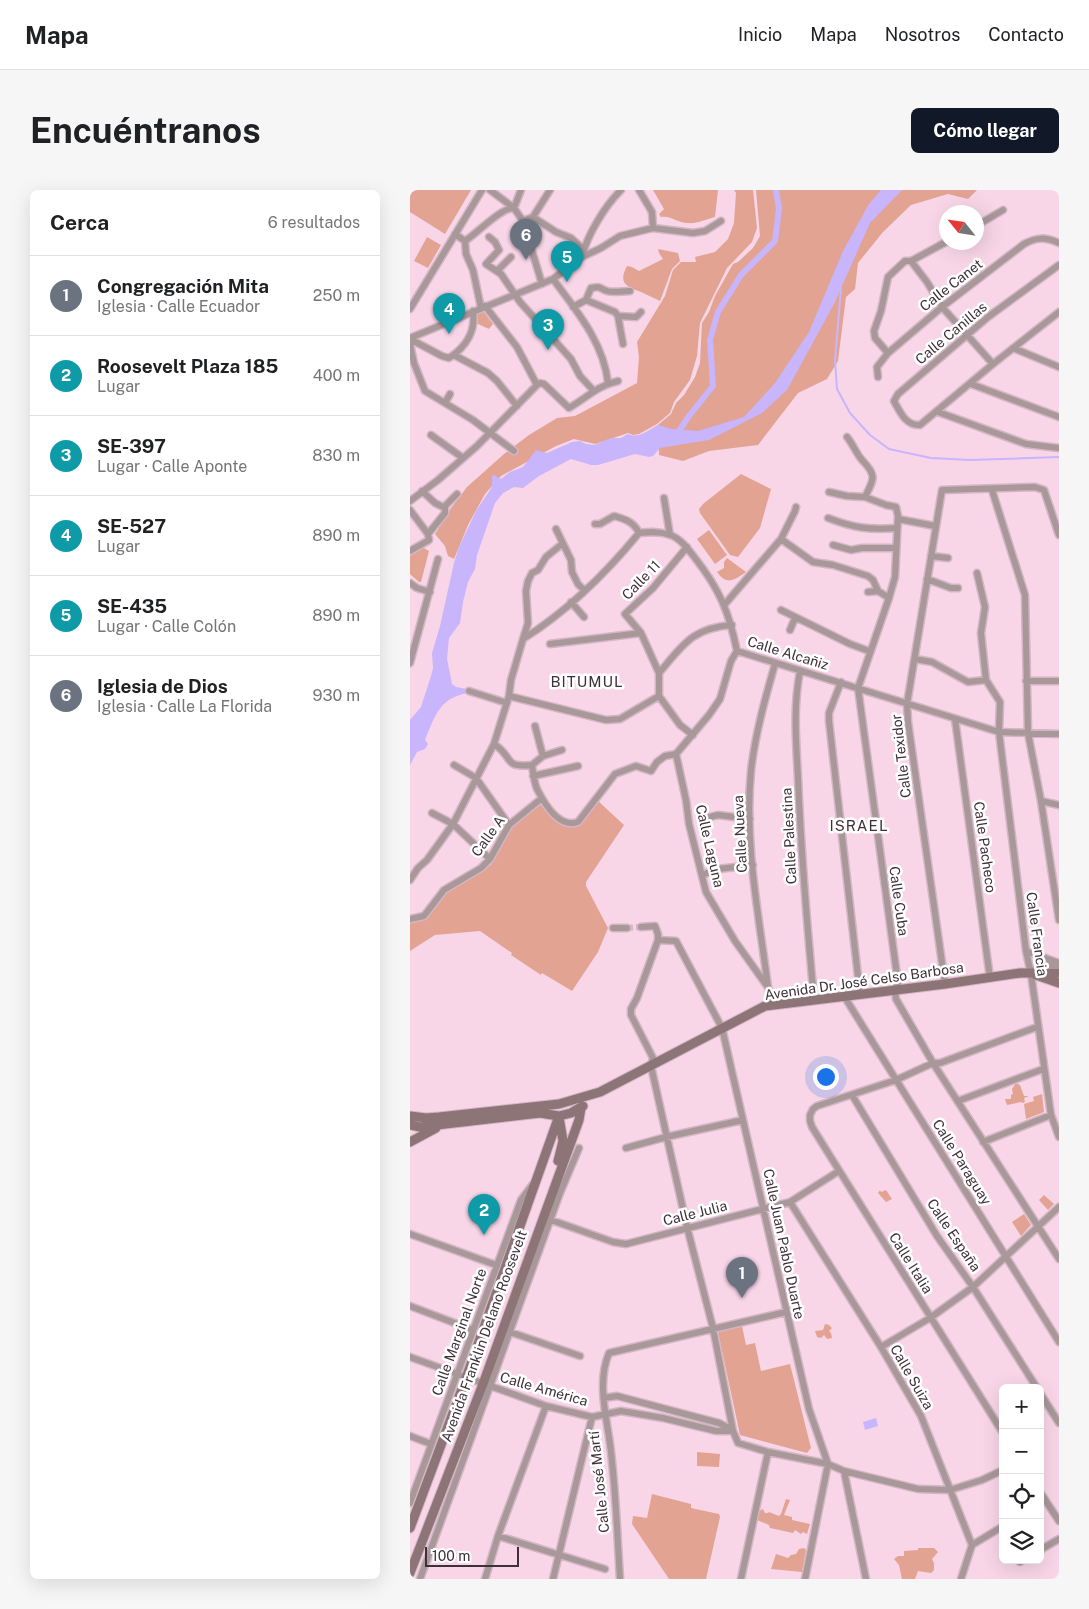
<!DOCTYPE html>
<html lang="es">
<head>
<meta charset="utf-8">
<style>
  body { margin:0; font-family:"Public Sans",sans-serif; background:#f6f6f6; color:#202124 }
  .controls { position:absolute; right:15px; bottom:15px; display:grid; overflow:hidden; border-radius:8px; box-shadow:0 5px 20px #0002 }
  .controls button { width:45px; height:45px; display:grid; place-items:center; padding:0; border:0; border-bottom:1px solid #e0e0e0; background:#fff; color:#202124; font:25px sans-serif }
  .compass { position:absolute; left:529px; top:15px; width:45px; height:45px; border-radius:50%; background:#fff; box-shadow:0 5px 20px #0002; rotate:300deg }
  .scale { position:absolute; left:15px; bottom:12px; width:94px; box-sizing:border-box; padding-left:5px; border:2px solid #3e3037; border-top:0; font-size:14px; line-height:18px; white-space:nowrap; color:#3e3037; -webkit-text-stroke:4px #fff; paint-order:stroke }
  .you { position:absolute; left:415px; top:886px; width:18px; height:18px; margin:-12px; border:4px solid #fff; border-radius:50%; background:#1a73e8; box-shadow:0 0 0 8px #1a73e833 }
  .badge { display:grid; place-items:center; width:32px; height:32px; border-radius:50%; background:#111827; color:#fff; font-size:16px; font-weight:700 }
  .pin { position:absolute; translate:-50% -41px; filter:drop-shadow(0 1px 2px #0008) }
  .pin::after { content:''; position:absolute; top:26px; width:18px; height:15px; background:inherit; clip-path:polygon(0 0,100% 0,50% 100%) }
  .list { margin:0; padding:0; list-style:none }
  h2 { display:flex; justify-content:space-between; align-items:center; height:65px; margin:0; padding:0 20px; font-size:21px }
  h2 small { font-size:16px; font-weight:400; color:#757577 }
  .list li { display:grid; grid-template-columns:32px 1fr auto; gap:15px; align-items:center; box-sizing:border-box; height:80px; padding:0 20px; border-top:1px solid #e0e0e0 }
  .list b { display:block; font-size:19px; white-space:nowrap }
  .list p { margin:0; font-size:16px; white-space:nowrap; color:#757577 }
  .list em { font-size:16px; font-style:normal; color:#757577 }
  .icon { flex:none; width:28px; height:28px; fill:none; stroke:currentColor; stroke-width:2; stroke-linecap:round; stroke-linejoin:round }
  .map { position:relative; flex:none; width:649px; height:1389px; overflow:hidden; border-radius:8px }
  header { display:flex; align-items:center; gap:30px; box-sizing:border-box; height:70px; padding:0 25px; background:#fff; border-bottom:1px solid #e0e0e0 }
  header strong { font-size:24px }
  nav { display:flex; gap:28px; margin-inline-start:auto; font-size:18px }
  .intro { display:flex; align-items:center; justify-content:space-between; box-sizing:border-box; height:120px; padding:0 30px }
  h1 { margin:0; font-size:35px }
  .button { padding:12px 22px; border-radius:8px; background:#111827; color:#fff; font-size:18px; font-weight:700 }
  main { display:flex; gap:30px; padding:0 30px }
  aside { flex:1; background:#fff; border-radius:8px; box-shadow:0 5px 20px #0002 }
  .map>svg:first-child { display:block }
</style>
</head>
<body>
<header>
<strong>Mapa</strong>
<nav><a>Inicio</a><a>Mapa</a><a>Nosotros</a><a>Contacto</a></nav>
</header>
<div class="intro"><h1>Encuéntranos</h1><a class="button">Cómo llegar</a></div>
<main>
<aside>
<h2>Cerca<small>6 resultados</small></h2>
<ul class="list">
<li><span class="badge" style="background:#6b7280">1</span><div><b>Congregación Mita</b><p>Iglesia · Calle Ecuador</p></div><em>250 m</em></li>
<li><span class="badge" style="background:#0f9aa8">2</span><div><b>Roosevelt Plaza 185</b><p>Lugar</p></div><em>400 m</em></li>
<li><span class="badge" style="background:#0f9aa8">3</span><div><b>SE-397</b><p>Lugar · Calle Aponte</p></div><em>830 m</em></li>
<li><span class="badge" style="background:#0f9aa8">4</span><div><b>SE-527</b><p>Lugar</p></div><em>890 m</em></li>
<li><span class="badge" style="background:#0f9aa8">5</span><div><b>SE-435</b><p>Lugar · Calle Colón</p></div><em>890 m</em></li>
<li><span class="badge" style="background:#6b7280">6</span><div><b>Iglesia de Dios</b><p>Iglesia · Calle La Florida</p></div><em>930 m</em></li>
</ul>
</aside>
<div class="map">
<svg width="649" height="1389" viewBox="0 0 649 1389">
  <rect width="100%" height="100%" fill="#f8d6e7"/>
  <!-- green -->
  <path fill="#e2a393" d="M 0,0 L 61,0 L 35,44 L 0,22 Z
    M 243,0 L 308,0 L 305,27 C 297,29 286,34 278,33 C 267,33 261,25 251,27 L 249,24 L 254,19 Z
    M 324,0 L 343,0 L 347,38 L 342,52 L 317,78 L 290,133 L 287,166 L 280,190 L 264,212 L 260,223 L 247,234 L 229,244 L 223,245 L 218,243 L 185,254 L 164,249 L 146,256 L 91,286 L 75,304 L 58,335 L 44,369 L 38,366 L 35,356 L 25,344 L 41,318 L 57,297 L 94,264 L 119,245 L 147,228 L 165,226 L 227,193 L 229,167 L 227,152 L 255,106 L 263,80 L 271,72 L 286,72 L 285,67 L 305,62 L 318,49 L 324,33 L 326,3 Z
    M 346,0 L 567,0 L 558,9 L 538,4 L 501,15 L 473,42 L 448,73 L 445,99 L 436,107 L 428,171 L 417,189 L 388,203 L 348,255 L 299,261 L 273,271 L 249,265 L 248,235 L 261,224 L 266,213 L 274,205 L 285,187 L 290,173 L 292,133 L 299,122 L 305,106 L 323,74 L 328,72 L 343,58 L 350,46 Z
    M 17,47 L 31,55 L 18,78 L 4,71 Z
    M 248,59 L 268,63 L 270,71 L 262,79 L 250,111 C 244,108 237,105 231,102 C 216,97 208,93 217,76 L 222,77 L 229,81 L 253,69 L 249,63 Z
    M 73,121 L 83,134 L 79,139 L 66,133 L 66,124 Z
    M 331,284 L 361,299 L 350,338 L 328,367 L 320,365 L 290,323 L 289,319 L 293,314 Z
    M 299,340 L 317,365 L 305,374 L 287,349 Z
    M 12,357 L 19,361 L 11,392 L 9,392 L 0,384 L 0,366 Z
    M 317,368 L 336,382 C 324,390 317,396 307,382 L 314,378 L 314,372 Z
    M 187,610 L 214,635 L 176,692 L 176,696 L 198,738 L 188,762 L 162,801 L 132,783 L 131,785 L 101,765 L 102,763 L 70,741 L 25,745 L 0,761 L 0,731 L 8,730 L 34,701 L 81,675 L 83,666 L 99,637 L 131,611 L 147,631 L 166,635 Z
    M 606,893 L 610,895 L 614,906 L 619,906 L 614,908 L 615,912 L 613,913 L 611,912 L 597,915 L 595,909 L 601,909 L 601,905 L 603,904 L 602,899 Z
    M 632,904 L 634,922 L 616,929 L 614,914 L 624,911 L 623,907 Z
    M 470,1000 L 471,1002 L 476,1000 L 482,1009 L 476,1012 L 468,1003 Z
    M 634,1005 L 644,1014 L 638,1020 L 629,1010 Z
    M 614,1024 L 621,1035 L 611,1046 L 602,1032 Z
    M 415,1134 L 419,1135 L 422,1138 L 419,1141 L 421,1143 L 422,1148 L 417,1149 L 414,1145 L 411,1148 L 407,1147 L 405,1141 L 413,1140 Z
    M 332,1136 L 336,1155 L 345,1153 L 351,1181 L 380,1174 L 401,1258 L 397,1263 L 330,1245 L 308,1142 Z
    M 287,1262 L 310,1264 L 309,1277 L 287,1276 Z
    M 242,1304 L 281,1314 L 281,1318 L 309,1324 L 310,1327 L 296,1389 L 259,1389 L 222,1334 L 223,1326 L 237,1328 Z
    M 376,1309 L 380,1310 L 374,1325 L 382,1327 L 382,1330 L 400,1334 L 397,1344 L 393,1342 L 391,1344 L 385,1340 L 383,1343 L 360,1338 L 359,1335 L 347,1330 L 349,1321 L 353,1319 L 355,1323 L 358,1323 L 359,1322 L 369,1326 L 371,1324 Z
    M 394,1358 L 396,1360 L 392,1382 L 361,1379 L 366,1364 L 378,1368 L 381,1365 L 386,1364 L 389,1359 Z
    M 508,1358 L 524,1358 L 528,1362 L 522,1369 L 524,1373 L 524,1380 L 521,1383 L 508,1381 L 505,1389 L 492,1389 L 489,1375 L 484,1369 L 488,1366 L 494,1366 L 494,1361 L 508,1360 Z"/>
  <!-- water -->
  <path fill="#c8b5fc" d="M 471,0 L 492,0 L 460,33 L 424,114 L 377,200 L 352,223 L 299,250 L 250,258 L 243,266 L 239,267 L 225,264 L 188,275 L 181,275 L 161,269 L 129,286 L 113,298 L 104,297 L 93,303 L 85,313 L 67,365 L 65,379 L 58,392 L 53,412 L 50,433 L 39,448 L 37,469 L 42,494 L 46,497 L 57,499 L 58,503 C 29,508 25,526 15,550 L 18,554 L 15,559 L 7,562 L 0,575 L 0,530 L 11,517 L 21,486 L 23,478 L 22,463 L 30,436 L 44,373 L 49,357 L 66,321 L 82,297 L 82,286 L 84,285 L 91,289 L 100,282 L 113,277 L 126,260 L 137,263 L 162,252 L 170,251 L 176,254 L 184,255 L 201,248 L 211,248 L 218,244 C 228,249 239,240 248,235 L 262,239 L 288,241 L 334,227 L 365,193 L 399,142 L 433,61 L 459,14 Z
    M 466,1228 L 468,1236 L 455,1240 L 453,1232 Z"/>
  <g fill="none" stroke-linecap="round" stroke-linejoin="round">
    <!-- stream -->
    <path stroke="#c8b5fc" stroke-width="2" d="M 431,98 L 425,171 L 427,199 L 440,223 L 460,245 L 479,259 L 521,268 L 560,270 L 649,267"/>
    <!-- canal -->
    <path stroke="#c8b5fc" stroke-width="6" d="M 265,247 L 279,226 L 303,196 L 300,150 L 308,122 L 331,85 L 365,51 L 369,19 L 366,0"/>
    <!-- street-tunnel -->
    <path stroke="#d3b5c4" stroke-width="6" stroke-dasharray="6 3" stroke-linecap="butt" d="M 217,738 L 231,737"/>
    <defs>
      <path id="street" d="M 80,0 L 104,18 L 113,31 L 132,94
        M 229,0 L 242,22 L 243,38
        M 123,27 L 146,42 L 161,48 L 173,59
        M 113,31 L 123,27 L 140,0
        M 566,36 L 593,20
        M 45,44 L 55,51 L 56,64 L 63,80 L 71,118
        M 79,47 L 85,52 L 89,60 L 76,74 L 91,84 L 110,112 L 161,169 L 170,186 L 183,200
        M 55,51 C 67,43 92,17 104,18 L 111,0
        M 172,67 C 177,45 195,16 211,0
        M 501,71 L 517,92 L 532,117 L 583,174
        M 649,75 L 578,127 L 488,204 L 484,211 C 490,222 496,236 510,235 L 583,174 L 649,122
        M 87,81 L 101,67
        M 143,89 C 166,120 194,153 198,193
        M 176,110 L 181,98 C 191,96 189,98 197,101 C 203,103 213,101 220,101
        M 75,116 L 107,157 L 127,195
        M 163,117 L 176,110 L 205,122 L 208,126 L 213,154
        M 0,119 L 72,0
        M 208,126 L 226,127 L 231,122
        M 0,148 L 143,89 L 172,67 L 191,58 L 210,46 L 243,38 L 283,43 L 295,41 L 311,31
        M 0,149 L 32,166 L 39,168 C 56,157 66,141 63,121
        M 0,154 L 4,173 L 15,201 L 63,230 L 104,261
        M 603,158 L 649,177
        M 478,163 L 465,148 L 464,141 L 471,121 L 478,87 L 495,71 L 501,71 L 536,52
        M 44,165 L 78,183 L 87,191 L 107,216
        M 468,187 L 467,177 L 478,163 L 532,117 L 614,54 C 627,47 635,47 649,53
        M 561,194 L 649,227
        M 127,195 L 130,193 L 134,194 L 159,218 C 176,208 189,195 208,191
        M 35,213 L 40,204
        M 528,222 L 616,254 L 649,258
        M 21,245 L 53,268
        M 437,247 C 443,254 448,267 453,271 C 467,286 464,289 455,307
        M 582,300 L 615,405 L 618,543 L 631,611 L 649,730
        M 12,301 L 25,313 L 35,318
        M 419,302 L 437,306 L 455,307 L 476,315 L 486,317 L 488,326 L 485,387 L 479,408 L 448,498 L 488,793 L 485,800 L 486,809 L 523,873 L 649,1069
        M 254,308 L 260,345
        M 0,311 L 28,290 L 67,256 L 127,195
        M 0,320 L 18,344
        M 418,328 C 444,338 459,340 487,338
        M 488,329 L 525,336
        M 185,334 L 190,334 L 204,326 C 215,329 224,332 229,343
        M 146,339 L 161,370 L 162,382 L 168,394 L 174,400
        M 18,344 L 35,323 L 35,316 L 47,304
        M 371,349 L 403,372 L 423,375 L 458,386 L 463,390 L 468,401 L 479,408
        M 423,355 L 441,360 L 452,358 L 486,358
        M 277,357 L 243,398 L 215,424 L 231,443 L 249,483 L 249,506 L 270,535 L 283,545
        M 0,361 L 19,350 L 18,344
        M 521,366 L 538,368
        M 567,383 L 575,417 L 571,443 L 576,490 L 590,512 L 589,542 L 616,761 L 621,784 L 641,925 L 649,947
        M 517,389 L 541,398 L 548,398
        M 0,393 L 7,398 L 20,402
        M 458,402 L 468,401
        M 161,412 L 174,427
        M 315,414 L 371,349 L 385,321 L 386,317
        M 371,420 L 440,454 L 459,461
        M 380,440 L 385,428
        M 113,449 L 118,433 L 116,401 L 118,391 L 122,383 L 128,380 L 136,367 L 152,354
        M 140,454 L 231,443
        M 327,461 L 589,542 L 649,544
        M 505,469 L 522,472 L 558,492 L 576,490
        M 0,473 L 28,369
        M 390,481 C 383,518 386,550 388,588 C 391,662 397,735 404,809
        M 249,483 C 273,455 282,438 322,435
        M 616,491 L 649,491
        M 431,492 L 419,523 L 419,531 L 450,804
        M 59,501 L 97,513
        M 99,506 L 196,530 L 210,529 L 249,506
        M 545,529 L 580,788
        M 125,536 L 133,566
        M 84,554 C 105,568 92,578 122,575
        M 152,560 L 133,566 L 122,575 C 123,583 124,592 127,599 C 134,613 149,639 168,632 L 205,584 L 226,576 L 241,581 L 247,572 L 255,566 L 266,564 L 299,525 L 310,509 L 321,471 L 327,461
        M 266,564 L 276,610 L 279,634 L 296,702 L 325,751 L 357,796
        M 44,575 L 66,588 L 99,635
        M 123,586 L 168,576
        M 631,611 L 649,615
        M 22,623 L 43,634 L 80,669
        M 296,628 L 308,625 L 340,629
        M 292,685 L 308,679 L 343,675
        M 0,690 L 8,678 L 17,670 L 43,634 L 84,554 L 99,506 L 101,490 L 113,449 C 156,422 197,382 229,343 C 239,342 250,341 260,345 C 270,348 278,359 285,368 C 310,400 319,422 327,461
        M 0,729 L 14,726 L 34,700 L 71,678 L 80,669 L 99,635 L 132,608
        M 231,737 L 245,736 L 248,744 L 248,750 L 227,808 L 221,819 L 221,825 L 243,868 L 241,876 L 277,1037 L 303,1138 L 323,1241 L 328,1253 L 358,1262 L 418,1274 L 434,1281 L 508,1299 L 540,1300 L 572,1290 L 593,1280
        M 203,738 L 217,738
        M 248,750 L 266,751 L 312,838 L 399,1219 L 418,1274 L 395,1389
        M 616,761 L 649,773
        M 621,784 L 629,775 L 648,775
        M 535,794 L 498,532 L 497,514 L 532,300 L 625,297 L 634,300 L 649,345
        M 434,806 L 649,1152
        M 363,815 L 358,797 C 349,726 334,653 341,581 C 345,545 355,509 365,474
        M 442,905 L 527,1046 L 563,1097 L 627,1198
        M 548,911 L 633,879
        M 573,952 L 641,925
        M 216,958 L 256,947 L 333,930
        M 380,1012 L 471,1157 L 511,1226 L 562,1355 L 551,1389
        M 141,1030 L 203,1052 L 216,1054 L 380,1012 L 429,981
        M 0,1044 L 86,1075
        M 0,1116 L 63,1140
        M 100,1142 L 170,1166
        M 471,1157 L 520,1128 L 563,1097 L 649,1017
        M 0,1167 L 136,1216 L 182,1227 L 211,1221 L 253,1228 L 306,1241 L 323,1241
        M 630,1203 L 649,1233
        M 194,1208 L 207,1206 L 309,1233 L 322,1240
        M 593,1243 L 402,937 L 400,931 L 400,925 L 403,919 L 407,916 L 486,890 L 523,873 L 530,873 L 627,837
        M 0,1246 L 21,1254
        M 434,1281 L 456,1389
        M 630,1302 L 649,1331
        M 0,1313 L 111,1010 L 123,994
        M 88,1346 L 195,1379
        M 562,1355 L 590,1338
        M 630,1360 L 649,1349
        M 610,1372 L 613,1370
        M 10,1389 L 150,1003 L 169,958
        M 75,1389 L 88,1346 L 136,1216
        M 143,1389 L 182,1227
        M 210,1389 C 207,1344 206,1298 200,1254 C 196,1225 187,1191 199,1163 L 376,1122
        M 331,1389 L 358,1262"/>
      <path id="secondary" d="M 626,785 L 649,793
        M 0,926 L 16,928 L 29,927 L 149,914 L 190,902 L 355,816 L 535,794 L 610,783 L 649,783
        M 0,935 L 10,937 L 18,936 L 130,923 L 149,926 L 161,923 L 173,916
        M 0,952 L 26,938
        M 148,971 L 153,951 L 149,927
        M 0,1338 L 56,1188 L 149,926
        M 0,1383 L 73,1194 L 169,930 L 171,918"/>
    </defs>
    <!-- street casing -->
    <use href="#street" stroke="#d3b5c4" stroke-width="9"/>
    <!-- secondary casing -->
    <use href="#secondary" stroke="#d3b5c4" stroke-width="11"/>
    <!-- street -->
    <use href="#street" stroke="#a89899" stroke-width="6"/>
    <!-- secondary -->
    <use href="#secondary" stroke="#8c7477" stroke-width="9"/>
  </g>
  <g text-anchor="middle" stroke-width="5" stroke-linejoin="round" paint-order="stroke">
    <!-- street labels -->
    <g font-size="14" fill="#3e3037" stroke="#fff">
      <text transform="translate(541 95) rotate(-38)" y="5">Calle Canet</text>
      <text transform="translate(541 143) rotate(-40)" y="5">Calle Canillas</text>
      <text transform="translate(231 390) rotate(-46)" y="5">Calle 11</text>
      <text transform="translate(378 463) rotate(17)" y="5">Calle Alcañiz</text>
      <text transform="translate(491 566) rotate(-97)" y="5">Calle Texidor</text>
      <text transform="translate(330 644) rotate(-93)" y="5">Calle Nueva</text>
      <text transform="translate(78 646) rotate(-54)" y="5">Calle A</text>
      <text transform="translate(379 646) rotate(-93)" y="5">Calle Palestina</text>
      <text transform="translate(300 656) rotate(77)" y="5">Calle Laguna</text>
      <text transform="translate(575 657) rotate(82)" y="5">Calle Pacheco</text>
      <text transform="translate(489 711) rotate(82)" y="5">Calle Cuba</text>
      <text transform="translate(627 744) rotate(82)" y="5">Calle Francia</text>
      <text transform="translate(454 791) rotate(-8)" y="5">Avenida Dr. José Celso Barbosa</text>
      <text transform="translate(552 972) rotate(58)" y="5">Calle Paraguay</text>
      <text transform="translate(285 1023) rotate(-14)" y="5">Calle Julia</text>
      <text transform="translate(544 1045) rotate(56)" y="5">Calle España</text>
      <text transform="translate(374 1054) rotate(78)" y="5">Calle Juan Pablo Duarte</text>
      <text transform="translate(501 1073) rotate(58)" y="5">Calle Italia</text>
      <text transform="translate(49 1142) rotate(-70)" y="5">Calle Marginal Norte</text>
      <text transform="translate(74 1146) rotate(-70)" y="5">Avenida Franklin Delano Roosevelt</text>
      <text transform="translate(502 1187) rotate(60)" y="5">Calle Suiza</text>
      <text transform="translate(134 1199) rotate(16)" y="5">Calle América</text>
      <text transform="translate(189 1292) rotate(-96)" y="5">Calle José Martí</text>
    </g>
    <!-- neighbourhood labels -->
    <g font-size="15" letter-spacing="1" fill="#3e3037" stroke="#fff">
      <text x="177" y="497">BITUMUL</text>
      <text x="449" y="641">ISRAEL</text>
    </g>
  </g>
</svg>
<div class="controls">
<button>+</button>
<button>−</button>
<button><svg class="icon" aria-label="locate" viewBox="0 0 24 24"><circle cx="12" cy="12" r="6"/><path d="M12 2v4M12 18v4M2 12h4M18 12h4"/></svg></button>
<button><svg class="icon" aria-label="layers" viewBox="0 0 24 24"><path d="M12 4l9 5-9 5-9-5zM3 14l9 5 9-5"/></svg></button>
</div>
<svg class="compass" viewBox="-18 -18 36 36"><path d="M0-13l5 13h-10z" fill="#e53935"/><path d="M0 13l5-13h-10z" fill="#757577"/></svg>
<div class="scale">100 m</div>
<div class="you"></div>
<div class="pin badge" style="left:332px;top:1108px;background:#6b7280">1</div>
<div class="pin badge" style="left:74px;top:1045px;background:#0f9aa8">2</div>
<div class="pin badge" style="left:138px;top:160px;background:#0f9aa8">3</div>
<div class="pin badge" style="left:39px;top:144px;background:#0f9aa8">4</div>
<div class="pin badge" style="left:157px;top:92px;background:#0f9aa8">5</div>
<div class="pin badge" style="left:116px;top:70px;background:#6b7280">6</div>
</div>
</main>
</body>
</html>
